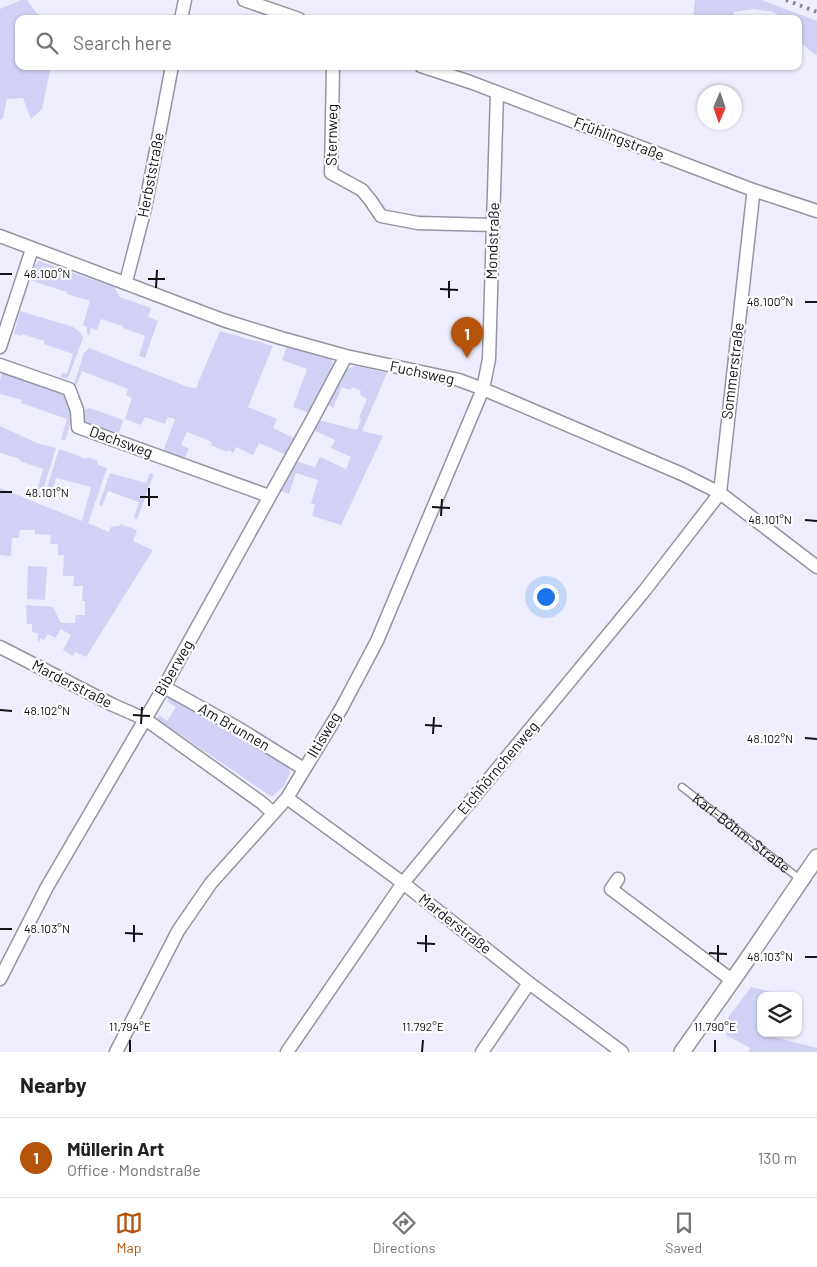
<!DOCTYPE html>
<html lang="en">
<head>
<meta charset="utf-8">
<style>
  body { margin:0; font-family:Barlow,sans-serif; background:#f6f6f6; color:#202124 }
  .controls { position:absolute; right:15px; bottom:15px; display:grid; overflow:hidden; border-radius:10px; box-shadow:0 1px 4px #0004 }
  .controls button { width:45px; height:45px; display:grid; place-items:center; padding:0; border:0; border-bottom:1px solid #e0e0e0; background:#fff; color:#202124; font:25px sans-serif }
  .compass { position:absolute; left:697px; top:85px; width:45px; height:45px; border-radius:50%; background:#fff; box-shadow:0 1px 4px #0004; rotate:182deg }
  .you { position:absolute; left:545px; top:596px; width:18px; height:18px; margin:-12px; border:4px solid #fff; border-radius:50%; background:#1a73e8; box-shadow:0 0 0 8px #1a73e833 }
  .badge { display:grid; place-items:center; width:32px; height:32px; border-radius:50%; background:#b45309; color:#fff; font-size:16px; font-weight:700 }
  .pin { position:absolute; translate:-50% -41px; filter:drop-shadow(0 1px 2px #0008) }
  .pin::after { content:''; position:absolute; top:26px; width:18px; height:15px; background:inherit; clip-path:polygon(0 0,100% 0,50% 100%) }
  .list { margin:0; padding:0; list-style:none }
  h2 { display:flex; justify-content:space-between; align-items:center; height:65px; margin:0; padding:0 20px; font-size:21px }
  h2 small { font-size:16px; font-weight:400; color:#757577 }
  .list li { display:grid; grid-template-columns:32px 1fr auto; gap:15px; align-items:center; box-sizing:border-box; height:80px; padding:0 20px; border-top:1px solid #e0e0e0 }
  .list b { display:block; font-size:19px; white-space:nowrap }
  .list p { margin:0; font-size:16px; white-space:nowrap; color:#757577 }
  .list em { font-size:16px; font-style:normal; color:#757577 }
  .icon { flex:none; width:28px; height:28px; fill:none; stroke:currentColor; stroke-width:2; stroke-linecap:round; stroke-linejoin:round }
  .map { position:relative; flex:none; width:817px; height:1052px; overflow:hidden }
  .search { position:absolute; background:#fff; box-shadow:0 1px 4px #0004; left:15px; right:15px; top:15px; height:55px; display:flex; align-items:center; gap:12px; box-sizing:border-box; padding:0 18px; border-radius:10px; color:#757577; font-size:19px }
  .sheet { height:145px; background:#fff }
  nav { display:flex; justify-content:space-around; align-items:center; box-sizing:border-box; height:70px; border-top:1px solid #e0e0e0; background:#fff; font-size:14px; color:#757577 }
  nav a { display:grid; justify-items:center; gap:2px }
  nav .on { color:#b45309 }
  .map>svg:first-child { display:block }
</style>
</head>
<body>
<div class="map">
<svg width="817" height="1052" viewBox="0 0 817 1052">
  <rect width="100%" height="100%" fill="#eeeefe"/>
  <!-- green -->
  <path fill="#d1d1f5" d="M 21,0 L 27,0 L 41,19 L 19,19 L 19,66 L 51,66 L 42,109 L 31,119 L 23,98 L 7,99 L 3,118 L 0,120 L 0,9 Z
    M 695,0 L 762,0 L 817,21 L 817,55 L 814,54 L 798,40 L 798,19 L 785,19 L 773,12 L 753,9 L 734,12 L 733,19 L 693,19 Z
    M 39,261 L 114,287 L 120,297 L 151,308 L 148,317 L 158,321 L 145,358 L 139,356 L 145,336 L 123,328 L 123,326 L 101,319 L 97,330 L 91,328 L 89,335 L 87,334 L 87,327 L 83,325 L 90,301 L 67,294 L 67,292 L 30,280 L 35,265 Z
    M 20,311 L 73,327 L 80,332 L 83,338 L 68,378 L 61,378 L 62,373 L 67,374 L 73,354 L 44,344 L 44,341 L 22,334 L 21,336 L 14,334 Z
    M 220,331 L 273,346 L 248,407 L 277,419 L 273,428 L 295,439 L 286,455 L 259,443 L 253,455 L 236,447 L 233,453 L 228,450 L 227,452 L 211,445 L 212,442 L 187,432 L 181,445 L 189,449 L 183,461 L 162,454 L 175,419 L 168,417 L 165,424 L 145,417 L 141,425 L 125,419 L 132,398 L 126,395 L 128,389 L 82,371 L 74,391 L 73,387 L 84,353 L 89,348 L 188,387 L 196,388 Z
    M 287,347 L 331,359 L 333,364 L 310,413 L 293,407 L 307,369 L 282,360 Z
    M 355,366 L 387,373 L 362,431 L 383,436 L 341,525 L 312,516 L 315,505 L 311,503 L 318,480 L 296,473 L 289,494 L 280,491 L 295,461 L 315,467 L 320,457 L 346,469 L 351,457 L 331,448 L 335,440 L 313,430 L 319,420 L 357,430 L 361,420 L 359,418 L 367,399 L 360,395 L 361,391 L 352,387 L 350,390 L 342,387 L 333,408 L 327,404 L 345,370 Z
    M 3,370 L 58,388 L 74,410 L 65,441 L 61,439 L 67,419 L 21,403 L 22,400 L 0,394 L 0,380 Z
    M 90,408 L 123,420 L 118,436 C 103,431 77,430 85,409 Z
    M 0,426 L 37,443 L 56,448 L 41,496 L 36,495 L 43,469 L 20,461 L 20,459 L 0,453 Z
    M 59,449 L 87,459 L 87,457 L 97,460 L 98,465 L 107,468 L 88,523 L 109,532 L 111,527 L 119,526 L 120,524 L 137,530 L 133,541 L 153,550 L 86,657 L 75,652 L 73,656 L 63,650 L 71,635 L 61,629 L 55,638 L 48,634 L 44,640 L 41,638 L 38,643 L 38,633 L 32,632 L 32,624 L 27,624 L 26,605 L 53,607 L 61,623 L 75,623 L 76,615 L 85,615 L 85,601 L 82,601 L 83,586 L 73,586 L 74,576 L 63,576 L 64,555 L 58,555 L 58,544 L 50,544 L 51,535 L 35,534 L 35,530 L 20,530 L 19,538 L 12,538 L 11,556 L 0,555 L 0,488 L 82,521 L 91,487 L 56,478 L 50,500 L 44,498 Z
    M 110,473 L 146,483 L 150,473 L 154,474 L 137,519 L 134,518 L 139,502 L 108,491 L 102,506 L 99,505 Z
    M 28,566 L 47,567 L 45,600 L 27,599 Z
    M 170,695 L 288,766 L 290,773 L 283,787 L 272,797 L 157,719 L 159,715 L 167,721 L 176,707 L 167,701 Z
    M 751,987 L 779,994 L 761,996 L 761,1033 L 770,1033 L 770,1036 L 817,1048 L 817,1052 L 748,1052 L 750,1048 L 726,1035 L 732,1024 L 725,1022 Z"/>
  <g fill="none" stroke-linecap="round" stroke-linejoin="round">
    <defs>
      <g id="service">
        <path id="s1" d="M 682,787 L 801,880"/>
      </g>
      <path id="minor" d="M 244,0 L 299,19
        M 181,19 L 185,0
        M 333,66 L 331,173 L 362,190 L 371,201 L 381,216 L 418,223 L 493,225
        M 421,66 L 470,82 L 753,190 L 817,211
        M 0,236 L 223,320 L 281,338 L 346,356 L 459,380 L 483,389 L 682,474 L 720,493 L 817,567
        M 126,282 L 145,208 L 172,66
        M 0,347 L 32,249
        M 0,365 L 69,389 L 77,410 L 78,427 L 269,496
        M 0,647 L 113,705 L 145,719 L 262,803 L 273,813
        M 164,687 L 238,728 L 304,769
        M 287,798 L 403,883 L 529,983 L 622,1052
        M 618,879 L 611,889 L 733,981
        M 0,979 L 47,887 L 164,687 L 311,422 L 346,356
        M 116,1052 L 178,931 L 211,883 L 287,798 L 341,709 L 377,641 L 483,389 L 489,359 L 497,92
        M 287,1052 L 403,883 L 645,590 L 720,493 L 753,196 L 753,190
        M 482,1052 L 529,983"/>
      <path id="tertiary" d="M 682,1052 L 744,964 L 817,857"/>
    </defs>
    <!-- service casing -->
    <use href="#service" stroke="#9494a2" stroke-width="9"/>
    <!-- minor casing -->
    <use href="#minor" stroke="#9494a2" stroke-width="15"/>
    <!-- tertiary casing -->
    <use href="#tertiary" stroke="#9494a2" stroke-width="18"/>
    <!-- service -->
    <use href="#service" stroke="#fff" stroke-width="6"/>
    <!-- minor -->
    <use href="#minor" stroke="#fff" stroke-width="12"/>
    <!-- tertiary -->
    <use href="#tertiary" stroke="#fff" stroke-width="15"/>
    <!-- rail -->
    <path stroke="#868691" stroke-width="4" stroke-dasharray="2.5 5" stroke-linecap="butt" d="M 786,0 L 817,12"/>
  </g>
  <!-- ticks -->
  <path fill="none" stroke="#111116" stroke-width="2" d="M 0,274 L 12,274M 148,279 L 165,279M 156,288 L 157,270M 440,289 L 458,290M 449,298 L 449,281M 805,302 L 817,302M 0,492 L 12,492M 140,497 L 158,497M 149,506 L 149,488M 432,507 L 450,508M 441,516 L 442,499M 805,520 L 817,521M 0,710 L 12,711M 133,715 L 150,716M 141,724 L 142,707M 425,725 L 442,726M 433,734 L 434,717M 805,738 L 817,739M 0,929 L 12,929M 125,933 L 143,934M 134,942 L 134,925M 417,943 L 435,944M 426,952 L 426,935M 709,953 L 727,954M 805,957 L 817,957M 718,962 L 718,945M 130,1052 L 130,1040M 422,1052 L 423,1040M 715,1052 L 715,1040"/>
  <g text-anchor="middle" stroke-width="4.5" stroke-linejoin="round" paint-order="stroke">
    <!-- street labels -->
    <g font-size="15" fill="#111116" stroke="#fff">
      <text transform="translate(332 135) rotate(-89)" y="5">Sternweg</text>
      <text transform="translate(619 139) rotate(21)" y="5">Frühlingstraße</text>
      <text transform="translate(151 175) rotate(-79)" y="5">Herbststraße</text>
      <text transform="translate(493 241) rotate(-88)" y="5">Mondstraße</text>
      <text transform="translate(733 371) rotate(-83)" y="5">Sommerstraße</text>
      <text transform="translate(422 373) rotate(12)" y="5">Fuchsweg</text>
      <text transform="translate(121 442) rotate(20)" y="5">Dachsweg</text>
      <text transform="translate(174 668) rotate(-60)" y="5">Biberweg</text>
      <text transform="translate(72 684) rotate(27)" y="5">Marderstraße</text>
      <text transform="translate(234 727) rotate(30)" y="5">Am Brunnen</text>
      <text transform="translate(324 735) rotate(-59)" y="5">Iltisweg</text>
      <text transform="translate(498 768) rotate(-50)" y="5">Eichhörnchenweg</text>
      <text dy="5" stroke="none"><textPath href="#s1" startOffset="75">Karl-Böhm-Straße</textPath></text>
      <text transform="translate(455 924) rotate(38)" y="5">Marderstraße</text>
    </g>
  </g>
  <g font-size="12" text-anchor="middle" fill="#111116" stroke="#fff" stroke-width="4.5" stroke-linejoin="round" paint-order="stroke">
    <text x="47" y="278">48.100°N</text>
    <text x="770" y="306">48.100°N</text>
    <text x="47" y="497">48.101°N</text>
    <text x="770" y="524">48.101°N</text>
    <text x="47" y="715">48.102°N</text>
    <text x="770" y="743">48.102°N</text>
    <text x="47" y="933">48.103°N</text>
    <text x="770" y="961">48.103°N</text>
    <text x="130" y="1031">11.794°E</text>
    <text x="423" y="1031">11.792°E</text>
    <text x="715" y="1031">11.790°E</text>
  </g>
</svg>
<div class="controls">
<button><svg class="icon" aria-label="layers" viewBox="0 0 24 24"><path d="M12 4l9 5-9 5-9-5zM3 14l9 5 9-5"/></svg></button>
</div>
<svg class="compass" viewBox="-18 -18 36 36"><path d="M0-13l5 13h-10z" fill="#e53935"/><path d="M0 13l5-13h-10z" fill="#757577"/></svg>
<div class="you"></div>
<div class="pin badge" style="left:467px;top:358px">1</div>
<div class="search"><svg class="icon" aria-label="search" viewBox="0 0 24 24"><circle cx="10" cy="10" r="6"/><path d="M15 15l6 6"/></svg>Search here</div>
</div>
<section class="sheet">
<h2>Nearby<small></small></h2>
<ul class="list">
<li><span class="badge">1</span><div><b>Müllerin Art</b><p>Office · Mondstraße</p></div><em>130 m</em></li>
</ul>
</section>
<nav>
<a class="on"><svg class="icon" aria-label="map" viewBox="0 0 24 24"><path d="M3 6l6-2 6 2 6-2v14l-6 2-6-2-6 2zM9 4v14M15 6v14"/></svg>Map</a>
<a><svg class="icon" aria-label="directions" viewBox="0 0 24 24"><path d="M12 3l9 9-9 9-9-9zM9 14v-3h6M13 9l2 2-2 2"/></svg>Directions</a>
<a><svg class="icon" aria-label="saved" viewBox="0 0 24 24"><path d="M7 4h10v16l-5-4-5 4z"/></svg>Saved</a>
</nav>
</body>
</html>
